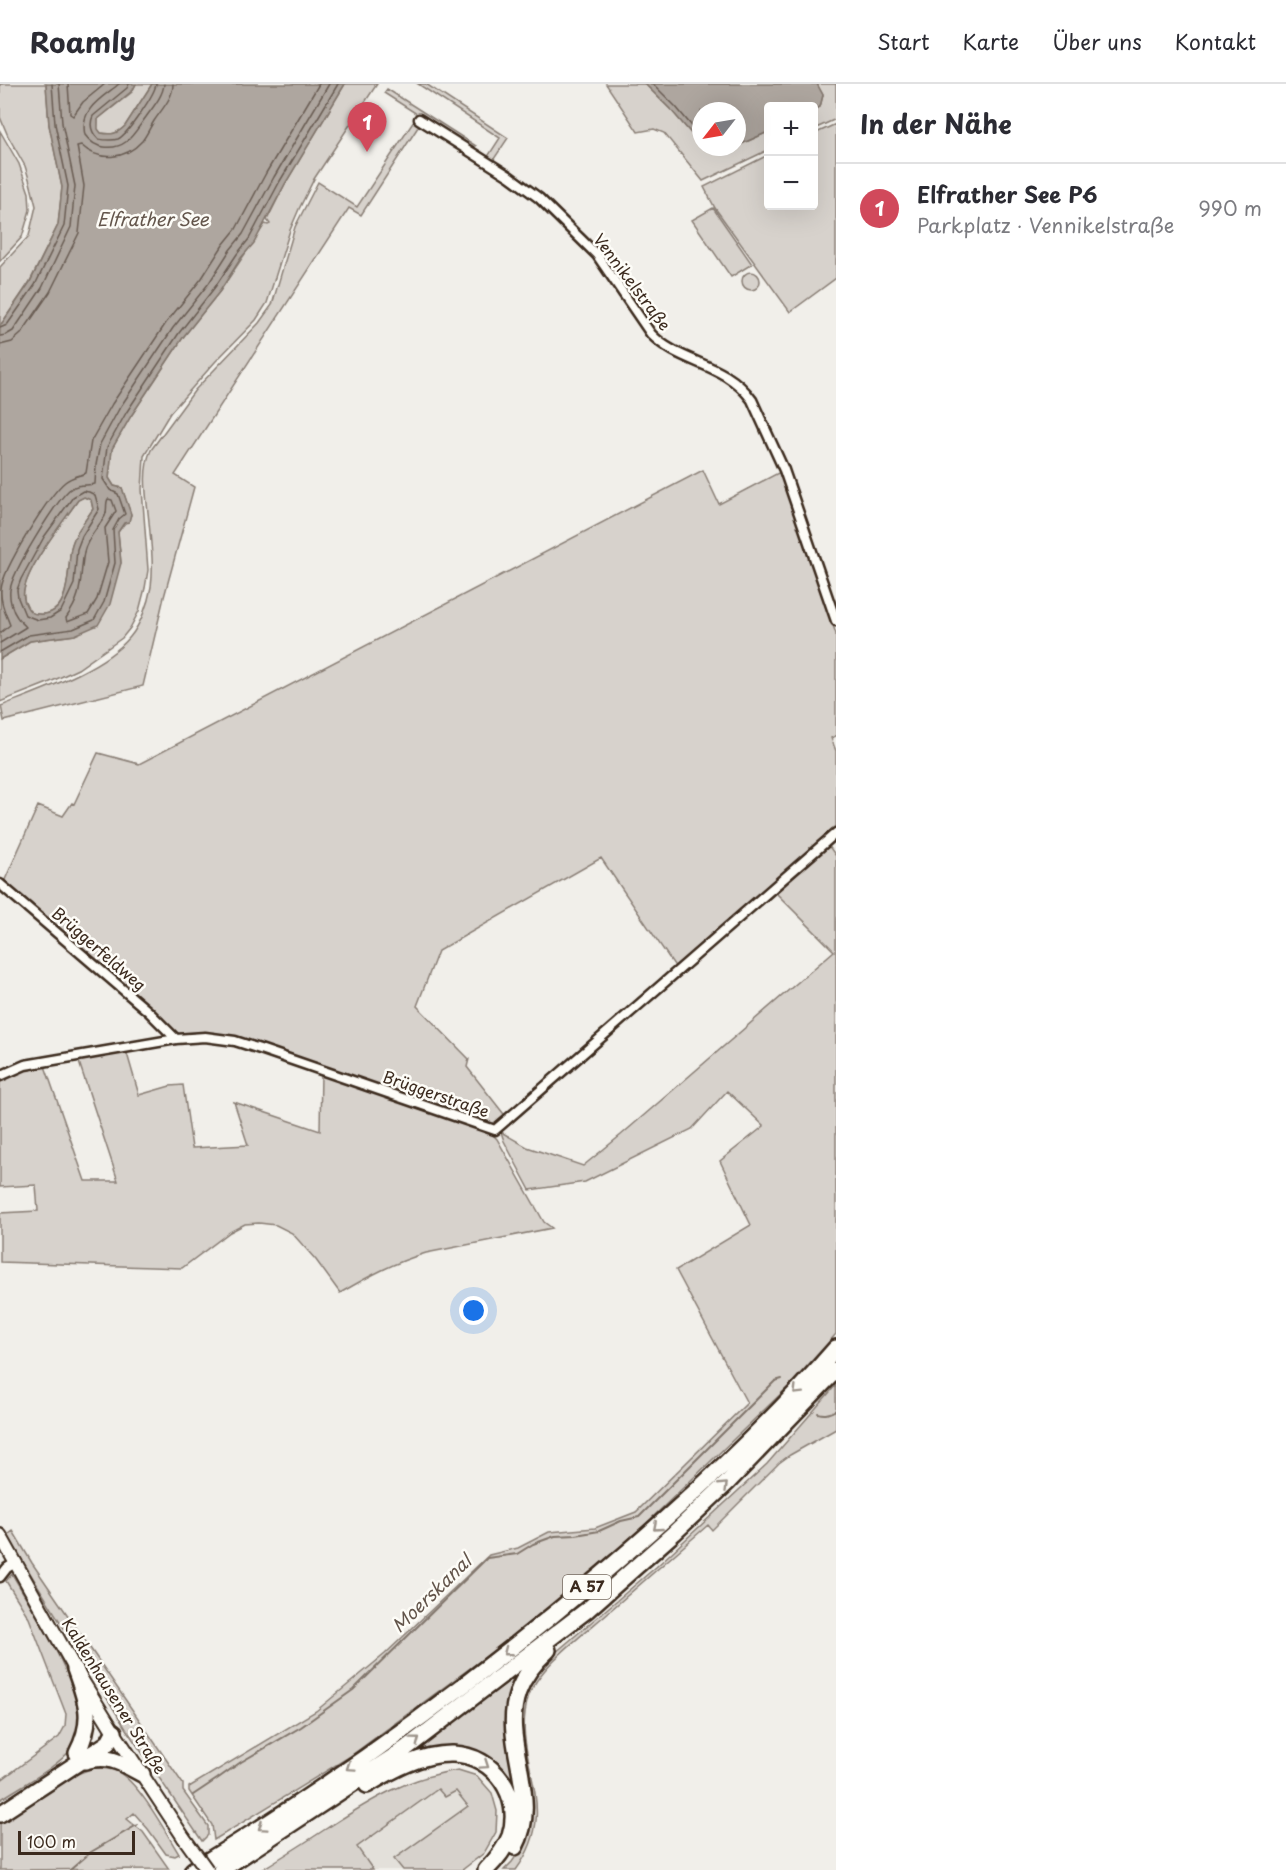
<!DOCTYPE html>
<html lang="de">
<head>
<meta charset="utf-8">
<style>
  body { margin:0; font-family:"Playpen Sans",sans-serif; background:#f7f7f7; color:#2b2b33 }
  .controls { position:absolute; right:18px; top:18px; display:grid; overflow:hidden; border-radius:6px; box-shadow:0 6px 24px #0002 }
  .controls button { width:54px; height:54px; display:grid; place-items:center; padding:0; border:0; border-bottom:2px solid #e1e1e2; background:#fff; color:#2b2b33; font:30px sans-serif }
  .compass { position:absolute; left:692px; top:18px; width:54px; height:54px; border-radius:50%; background:#fff; box-shadow:0 6px 24px #0002; rotate:239deg }
  .scale { position:absolute; left:18px; bottom:15px; width:117px; box-sizing:border-box; padding-left:6px; border:3px solid #3b2a1e; border-top:0; font-size:16px; line-height:21px; white-space:nowrap; color:#3b2a1e; -webkit-text-stroke:4px #fdfcf7; paint-order:stroke }
  .you { position:absolute; left:474px; top:1227px; width:21px; height:21px; margin:-15px; border:4px solid #fff; border-radius:50%; background:#1a73e8; box-shadow:0 0 0 9px #1a73e833 }
  .badge { display:grid; place-items:center; width:39px; height:39px; border-radius:50%; background:#d1495b; color:#fff; font-size:20px; font-weight:700 }
  .pin { position:absolute; translate:-50% -50px; filter:drop-shadow(0 2px 3px #0008) }
  .pin::after { content:''; position:absolute; top:32px; width:21px; height:18px; background:inherit; clip-path:polygon(0 0,100% 0,50% 100%) }
  .list { margin:0; padding:0; list-style:none }
  h2 { display:flex; justify-content:space-between; align-items:center; height:78px; margin:0; padding:0 24px; font-size:26px }
  h2 small { font-size:20px; font-weight:400; color:#7c7c81 }
  .list li { display:grid; grid-template-columns:39px 1fr auto; gap:18px; align-items:center; box-sizing:border-box; height:90px; padding:0 24px; border-top:2px solid #e1e1e2 }
  .list b { display:block; font-size:22px; white-space:nowrap }
  .list p { margin:0; font-size:20px; white-space:nowrap; color:#7c7c81 }
  .list em { font-size:20px; font-style:normal; color:#7c7c81 }
  .map { position:relative; flex:none; width:836px; height:1786px; overflow:hidden }
  header { display:flex; align-items:center; gap:36px; box-sizing:border-box; height:84px; padding:0 30px; background:#fff; border-bottom:2px solid #e1e1e2 }
  header strong { font-size:28px }
  nav { display:flex; gap:33px; margin-inline-start:auto; font-size:21px }
  main { display:flex }
  aside { flex:1; background:#fff }
  .map>svg:first-child { display:block }
</style>
</head>
<body>
<header>
<strong>Roamly</strong>
<nav><a>Start</a><a>Karte</a><a>Über uns</a><a>Kontakt</a></nav>
</header>
<main>
<div class="map">
<svg width="836" height="1786" viewBox="0 0 836 1786">
  <rect width="100%" height="100%" fill="#f1efea"/>
  <filter id="ink" filterUnits="userSpaceOnUse"><feTurbulence type="fractalNoise" baseFrequency=".0167" numOctaves="2"/><feDisplacementMap in="SourceGraphic" scale="12" xChannelSelector="R" yChannelSelector="G"/><feConvolveMatrix kernelMatrix="1 2 1 2 8 2 1 2 1" color-interpolation-filters="sRGB"/></filter>
  <g filter="url(#ink)">
    <!-- built -->
    <path fill="#e3e0da" d="M 439,1705 L 456,1707 L 468,1722 L 395,1775 L 403,1786 L 373,1786 L 357,1764 Z"/>
    <!-- green -->
    <path fill="#d7d2cc" stroke="#897e75" stroke-width="1.5" d="M 0,0 L 46,0 L 49,41 L 62,103 L 58,141 L 29,199 L 0,242 L 0,183 L 29,152 L 36,122 L 30,98 L 25,82 L 8,52 L 0,33 Z
      M 136,0 L 152,0 L 125,42 C 117,50 112,51 101,49 L 97,45 L 98,35 L 132,8 Z
      M 345,0 L 377,0 L 314,95 L 299,125 L 290,146 L 267,219 L 256,236 L 215,278 L 170,329 L 144,372 L 142,405 L 148,486 L 145,504 L 139,527 L 130,544 L 122,554 L 78,585 L 48,599 L 0,618 L 0,575 L 30,557 L 75,551 L 121,479 L 118,448 L 131,431 L 122,404 L 114,402 L 109,394 L 112,365 L 131,332 L 184,252 L 220,207 L 265,140 L 268,141 L 270,140 L 267,136 L 285,100 Z
      M 418,0 L 426,0 L 508,54 L 492,78 L 487,74 L 500,54 Z
      M 606,0 L 645,0 L 672,27 L 701,61 L 701,63 L 725,66 L 737,63 L 737,62 L 768,48 L 768,66 L 703,97 L 664,49 L 654,45 L 638,48 Z
      M 817,0 L 836,0 L 836,35 L 814,45 L 814,26 L 820,23 L 823,11 Z
      M 387,5 L 476,62 L 473,66 L 384,9 Z
      M 414,37 L 420,40 L 361,131 L 349,124 L 175,391 L 194,403 L 164,513 L 143,602 L 4,637 L 1,622 C 39,607 104,585 130,553 C 141,540 148,519 151,503 C 154,481 151,460 149,438 C 147,416 141,387 151,366 L 195,306 L 259,239 L 272,221 L 295,143 L 318,98 L 357,123 Z
      M 836,40 L 836,194 L 790,228 L 715,124 L 704,103 L 768,71 L 768,122 L 814,122 L 814,50 Z
      M 0,47 L 19,80 L 29,109 L 30,126 L 22,153 L 0,177 Z
      M 713,124 L 752,180 L 731,193 L 692,136 Z
      M742 197a9 9 0 1 1 18 0a9 9 0 1 1-18 0Z
      M 703,386 L 719,420 L 780,388 L 836,550 L 836,652 L 831,654 L 836,667 L 836,745 L 676,884 L 601,774 L 438,867 L 417,922 L 469,975 L 467,983 L 507,1034 L 496,1040 L 481,1038 L 236,954 L 178,952 L 4,798 L 38,722 L 63,732 L 72,719 L 74,720 L 98,669 L 139,680 Z
      M 84,413 L 91,416 L 93,425 C 85,437 74,450 71,464 C 67,485 72,533 38,530 C 33,530 29,527 27,523 C 24,518 23,511 24,506 C 29,480 63,438 78,416 Z
      M 828,761 L 836,772 L 836,1250 L 790,1301 L 630,1455 L 522,1546 L 349,1673 L 214,1756 L 212,1741 L 189,1707 L 189,1703 L 316,1627 L 385,1570 L 489,1471 L 518,1464 L 549,1448 L 595,1444 L 636,1428 L 747,1319 L 676,1186 L 751,1141 L 720,1077 L 764,1042 L 727,1007 L 692,1045 L 585,1098 L 530,1106 L 504,1057 L 501,1048 L 527,1063 L 583,1082 L 621,1051 L 834,867 L 774,807 Z
      M 126,966 L 139,1011 L 170,1002 L 183,1001 L 192,1064 L 248,1061 L 234,1018 L 320,1047 L 321,989 L 424,1026 L 489,1047 L 497,1055 L 544,1138 L 552,1144 L 426,1169 C 393,1179 371,1191 340,1209 L 316,1176 L 292,1149 L 276,1141 L 259,1139 L 245,1140 L 230,1148 L 182,1184 L 0,1178 L 0,1129 L 38,1127 L 36,1101 L 0,1103 L 0,995 L 34,982 L 45,982 L 85,1097 L 118,1097 L 78,975 Z
      M 836,1301 L 836,1345 L 790,1371 L 779,1379 L 712,1446 L 708,1441 C 676,1469 644,1497 612,1525 C 587,1548 538,1582 528,1614 C 510,1677 564,1721 516,1786 L 504,1786 L 512,1778 L 523,1762 L 520,1647 L 522,1616 L 532,1594 L 548,1575 L 656,1483 L 767,1380 Z
      M 13,1447 L 32,1479 L 183,1700 L 183,1707 L 208,1742 L 208,1751 L 202,1757 L 126,1645 L 9,1455 L 9,1450 Z
      M 12,1490 C 31,1523 83,1603 80,1639 C 80,1648 76,1658 71,1665 C 58,1683 19,1703 0,1716 L 0,1697 L 59,1653 L 65,1642 L 66,1630 L 29,1534 L 6,1497 Z
      M 527,1584 L 522,1593 L 520,1698 L 516,1723 L 471,1671 L 394,1682 Z
      M 93,1684 C 100,1684 109,1684 116,1687 C 138,1696 166,1749 179,1770 L 175,1772 L 166,1770 L 148,1745 L 134,1729 L 127,1735 L 143,1748 L 169,1785 L 0,1786 L 0,1737 L 69,1693 Z
      M 458,1686 L 477,1692 L 492,1709 L 497,1727 L 496,1748 L 484,1769 L 462,1786 L 403,1786 L 394,1775 L 468,1722 L 456,1707 L 445,1713 L 438,1705 L 357,1763 L 373,1786 L 261,1786 C 282,1773 303,1760 324,1746 C 368,1718 404,1694 458,1686 Z"/>
    <!-- water -->
    <path fill="#aea69f" stroke="#80746b" stroke-width="1.5" fill-rule="evenodd" d="M 46,0 L 136,0 L 132,7 L 98,35 L 98,45 L 101,49 C 112,51 117,50 125,42 L 152,0 L 345,0 L 285,100 L 254,159 L 241,174 L 220,207 L 184,252 L 131,332 L 112,365 L 109,394 L 114,402 L 122,404 L 131,430 L 129,438 L 124,439 L 118,448 L 121,479 L 110,520 L 98,541 L 75,551 L 30,557 L 0,575 L 0,242 L 30,198 L 58,141 L 62,103 L 49,41 ZM 84,413 L 91,416 L 93,425 C 85,437 74,450 71,464 C 67,485 72,533 38,530 C 33,530 29,527 27,523 C 24,518 23,511 24,506 C 29,480 63,438 78,416 Z
      M 645,0 L 817,0 L 823,11 L 820,23 L 814,26 L 814,22 L 768,22 L 768,48 L 737,62 L 737,27 L 701,27 L 701,61 L 672,27 Z"/>
    <g fill="none" stroke-linecap="round" stroke-linejoin="round">
      <!-- shore -->
      <path stroke="#695c52" stroke-width="1.5" d="M 68,0 L 70,30 L 73,32 L 83,18 L 105,0
        M 119,0 C 102,14 79,25 85,51 C 90,58 95,62 104,63 C 127,66 134,49 146,33 C 153,23 163,12 164,0
        M 129,0 L 127,4 L 93,32 C 89,41 91,48 98,55 C 105,56 111,57 118,55 C 127,51 155,10 156,0
        M 653,0 L 676,23 L 701,53
        M 0,244 L 7,241 L 35,201 L 64,142 L 68,102 L 55,40 L 52,0
        M 0,252 L 6,251 L 13,247 L 42,204 L 71,143 L 75,102 L 62,39 L 59,0
        M 0,261 L 12,258 L 21,250 L 50,208 L 79,149 L 84,102 L 77,62 L 81,61 C 99,78 125,76 142,57 C 147,51 150,43 154,37 C 162,25 173,14 173,0
        M 83,407 L 89,408 L 95,411 L 99,425 L 82,452 L 77,465 L 74,500 L 61,527 L 50,534 L 38,536 L 25,531 L 18,514 L 17,506 L 21,495 L 44,453 L 73,413 Z
        M 108,415 L 112,416 L 116,427 L 105,444 L 108,478 L 97,515 L 88,530 L 67,538 L 66,534 C 84,509 79,496 84,468 C 87,454 98,444 105,432 C 108,426 105,420 108,415 Z
        M 0,549 L 10,541 C 6,530 0,519 1,506 C 2,486 49,411 65,398 C 71,393 79,392 86,389 L 91,357 L 112,320 L 166,239 L 202,194 L 223,161 L 236,145 L 266,89 L 319,0
        M 0,559 L 26,543 C 23,539 19,537 17,533 C 12,526 9,515 10,506 C 12,488 55,419 69,406 C 78,399 86,402 95,400 L 96,381 L 100,360 L 119,325 L 173,244 L 209,199 L 230,166 L 243,150 L 274,93 L 329,0
        M 0,568 L 29,551 L 73,545 L 94,536 L 104,518 L 115,479 L 113,446 L 119,435 L 125,430 L 118,410 L 110,406 L 103,395 L 107,363 L 126,329 L 179,249 L 215,203 L 237,170 L 249,155 L 280,97 L 338,0"/>
      <!-- stream -->
      <path stroke="#80746b" stroke-width="2" d="M 818,1329 C 825,1331 829,1330 836,1326
        M 193,1711 L 217,1695 L 241,1678 L 301,1643 L 353,1606 L 487,1474 L 517,1470 L 533,1460 L 555,1452 L 576,1451 L 599,1447 L 621,1437 L 639,1433 L 775,1297 L 782,1295
        M 70,1786 L 91,1768 L 137,1741"/>
      <defs>
        <path id="minor" d="M 419,35 L 509,92 L 539,114 L 597,171 L 651,250 C 681,281 724,277 752,316 L 784,386 L 836,537
          M 0,800 L 148,927 L 176,955
          M 0,992 L 25,981 L 176,955 L 205,953 L 235,957 L 263,966 L 495,1046 L 836,749
          M 0,1493 L 7,1484 L 15,1479"/>
        <path id="secondary" d="M 0,1451 L 75,1585 L 114,1648 L 184,1754"/>
        <path id="motorway" d="M 75,1585 C 87,1618 94,1636 77,1669
          M 85,1677 C 109,1670 122,1679 142,1690
          M 367,1701 C 392,1686 422,1669 453,1670 C 494,1671 523,1713 510,1752 C 505,1765 496,1776 486,1786
          M 0,1730 L 108,1659 L 114,1648
          M 515,1763 C 542,1713 500,1659 518,1608 C 524,1591 535,1578 548,1566
          M 193,1786 C 337,1699 473,1599 601,1491 C 684,1420 765,1346 836,1264
          M 221,1786 L 405,1665 L 587,1526 L 674,1449 L 727,1399 L 836,1286"/>
      </defs>
      <!-- minor casing -->
      <use href="#minor" stroke="#3b2a1e" stroke-width="13"/>
      <!-- secondary casing -->
      <use href="#secondary" stroke="#3b2a1e" stroke-width="16"/>
      <!-- motorway casing -->
      <use href="#motorway" stroke="#3b2a1e" stroke-width="20"/>
      <!-- minor -->
      <use href="#minor" stroke="#fdfcf7" stroke-width="8"/>
      <!-- secondary -->
      <use href="#secondary" stroke="#fdfcf7" stroke-width="12"/>
      <!-- motorway -->
      <use href="#motorway" stroke="#fdfcf7" stroke-width="15"/>
      <defs>
        <path id="secondary-bridge" d="M 184,1754 L 207,1786"/>
      </defs>
      <!-- secondary-bridge casing -->
      <use href="#secondary-bridge" stroke="#3b2a1e" stroke-width="16" stroke-linecap="butt"/>
      <!-- secondary-bridge -->
      <use href="#secondary-bridge" stroke="#fdfcf7" stroke-width="12"/>
    </g>
    <!-- one-way arrows -->
    <defs><path id="oneway-chevron" d="M-2-3.5L2.5 0L-2 3.5" fill="none" stroke-width="1.6" stroke-linecap="round" stroke-linejoin="round" transform="scale(1.5)"/></defs>
    <g stroke="#9c938a">
      <use href="#oneway-chevron" transform="translate(797 1307) rotate(135)"/>
      <use href="#oneway-chevron" transform="translate(724 1402) rotate(-44)"/>
      <use href="#oneway-chevron" transform="translate(657 1443) rotate(139)"/>
      <use href="#oneway-chevron" transform="translate(507 1568) rotate(142)"/>
      <use href="#oneway-chevron" transform="translate(416 1656) rotate(-37)"/>
      <use href="#oneway-chevron" transform="translate(485 1681) rotate(34)"/>
      <use href="#oneway-chevron" transform="translate(350 1683) rotate(146)"/>
      <use href="#oneway-chevron" transform="translate(262 1743) rotate(146)"/>
    </g>
  </g>
  <g text-anchor="middle" stroke-width="5" stroke-linejoin="round" paint-order="stroke">
    <!-- shield labels -->
    <rect fill="#fdfcf7" stroke="#75695f" stroke-width="1.5" x="563" y="1491" width="48" height="24" rx="4.5"/>
    <g font-size="15" font-weight="bold" fill="#3b2a1e">
      <text x="587" y="1508">A 57</text>
    </g>
    <!-- street labels -->
    <g font-size="16" fill="#3b2a1e" stroke="#fdfcf7">
      <text transform="translate(632 198) rotate(53)" y="6">Vennikelstraße</text>
      <text transform="translate(99 865) rotate(41)" y="6">Brüggerfeldweg</text>
      <text transform="translate(436 1010) rotate(19)" y="6">Brüggerstraße</text>
      <text transform="translate(114 1612) rotate(58)" y="6">Kaldenhausener Straße</text>
    </g>
    <!-- water labels -->
    <g font-size="18" font-style="italic" fill="#63554b" stroke="#fdfcf7">
      <text x="153" y="142">Elfrather See</text>
      <text transform="translate(432 1510) rotate(-44)" y="6">Moerskanal</text>
    </g>
  </g>
</svg>
<div class="controls">
<button>+</button>
<button>−</button>
</div>
<svg class="compass" viewBox="-18 -18 36 36"><path d="M0-13l5 13h-10z" fill="#e53935"/><path d="M0 13l5-13h-10z" fill="#7c7c81"/></svg>
<div class="scale">100 m</div>
<div class="you"></div>
<div class="pin badge" style="left:367px;top:68px">1</div>
</div>
<aside>
<h2>In der Nähe<small></small></h2>
<ul class="list">
<li><span class="badge">1</span><div><b>Elfrather See P6</b><p>Parkplatz · Vennikelstraße</p></div><em>990 m</em></li>
</ul>
</aside>
</main>
</body>
</html>
